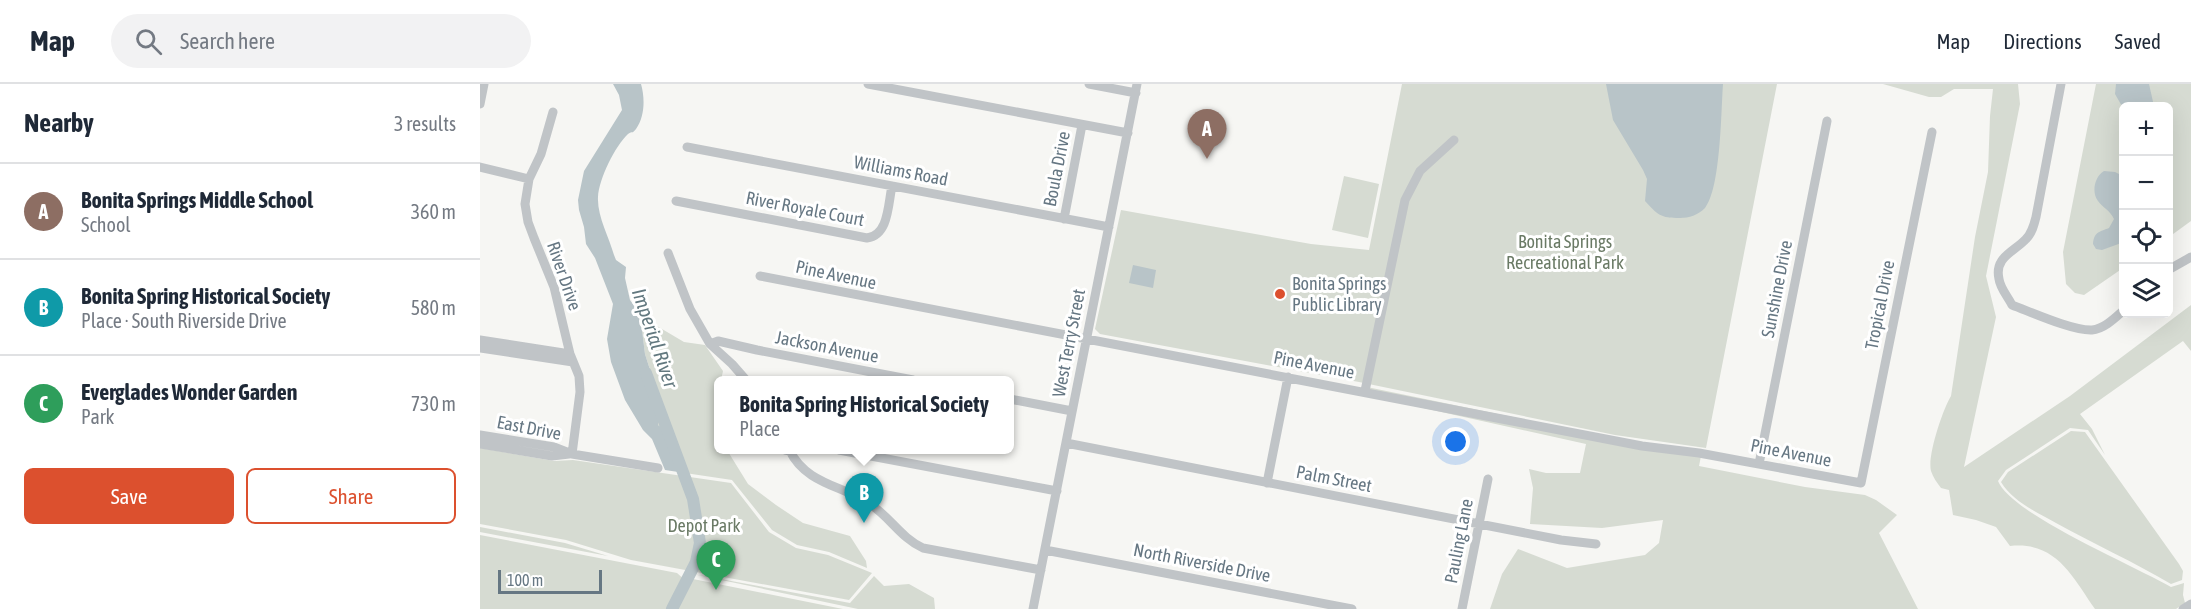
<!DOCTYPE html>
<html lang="en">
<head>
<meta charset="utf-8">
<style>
  body { margin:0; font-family:"Asap Condensed",sans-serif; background:#f2f2f3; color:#1f2937 }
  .controls { position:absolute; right:18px; top:18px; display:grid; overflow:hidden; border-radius:9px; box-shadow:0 6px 24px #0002 }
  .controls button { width:54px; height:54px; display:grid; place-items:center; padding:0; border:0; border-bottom:2px solid #e0e1e3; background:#fff; color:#1f2937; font:30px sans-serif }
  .scale { position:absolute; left:18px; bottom:15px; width:104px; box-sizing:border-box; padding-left:6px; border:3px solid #667783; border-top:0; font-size:16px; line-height:21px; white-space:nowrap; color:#667783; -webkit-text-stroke:4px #fff; paint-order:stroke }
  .you { position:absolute; left:976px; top:358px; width:21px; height:21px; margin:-15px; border:4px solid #fff; border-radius:50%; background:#1a73e8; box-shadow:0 0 0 9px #1a73e833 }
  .badge { display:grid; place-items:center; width:39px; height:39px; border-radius:50%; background:#dc502e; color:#fff; font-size:20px; font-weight:700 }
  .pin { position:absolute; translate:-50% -50px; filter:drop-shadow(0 2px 3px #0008) }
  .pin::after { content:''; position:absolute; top:32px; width:21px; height:18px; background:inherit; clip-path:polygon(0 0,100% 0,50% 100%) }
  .popup { position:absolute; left:234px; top:292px; width:300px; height:78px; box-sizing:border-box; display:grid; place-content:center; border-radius:9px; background:#fff; filter:drop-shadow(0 2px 4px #0005); font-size:20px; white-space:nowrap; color:#747a83 }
  .popup b { font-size:22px; color:#1f2937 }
  .popup::after { content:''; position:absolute; left:50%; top:100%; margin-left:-12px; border:12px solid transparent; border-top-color:#fff }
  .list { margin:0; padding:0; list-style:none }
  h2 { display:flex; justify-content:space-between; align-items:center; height:78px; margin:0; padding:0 24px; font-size:26px }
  h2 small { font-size:20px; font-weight:400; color:#747a83 }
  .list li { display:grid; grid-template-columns:39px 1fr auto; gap:18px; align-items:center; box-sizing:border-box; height:96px; padding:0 24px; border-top:2px solid #e0e1e3 }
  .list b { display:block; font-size:22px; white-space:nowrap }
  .list p { margin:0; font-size:20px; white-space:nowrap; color:#747a83 }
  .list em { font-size:20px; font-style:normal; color:#747a83 }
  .actions { display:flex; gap:12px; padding:18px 24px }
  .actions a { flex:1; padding:14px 0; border:2px solid #dc502e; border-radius:9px; text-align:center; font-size:21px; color:#dc502e }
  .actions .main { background:#dc502e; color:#fff }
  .icon { flex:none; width:33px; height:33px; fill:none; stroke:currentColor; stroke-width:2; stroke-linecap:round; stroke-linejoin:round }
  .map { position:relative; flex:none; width:1711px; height:525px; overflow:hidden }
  header { display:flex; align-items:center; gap:36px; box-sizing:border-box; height:84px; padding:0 30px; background:#fff; border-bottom:2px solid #e0e1e3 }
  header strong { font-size:28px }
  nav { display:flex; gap:33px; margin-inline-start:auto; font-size:21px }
  .search { width:420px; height:54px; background:#f2f2f3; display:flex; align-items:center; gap:15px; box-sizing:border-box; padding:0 21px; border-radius:33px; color:#747a83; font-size:22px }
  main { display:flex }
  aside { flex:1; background:#fff }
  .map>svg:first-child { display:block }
</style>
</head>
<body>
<header>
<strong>Map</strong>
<div class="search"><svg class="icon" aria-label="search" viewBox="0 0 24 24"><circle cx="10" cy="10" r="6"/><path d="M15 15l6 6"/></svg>Search here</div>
<nav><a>Map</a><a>Directions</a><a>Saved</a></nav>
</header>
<main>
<aside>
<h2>Nearby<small>3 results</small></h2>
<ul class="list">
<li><span class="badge" style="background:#8d6e63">A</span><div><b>Bonita Springs Middle School</b><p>School</p></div><em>360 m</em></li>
<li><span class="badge" style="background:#0f9aa8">B</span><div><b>Bonita Spring Historical Society</b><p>Place · South Riverside Drive</p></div><em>580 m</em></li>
<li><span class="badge" style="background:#2e9e5b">C</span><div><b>Everglades Wonder Garden</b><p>Park</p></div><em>730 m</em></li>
</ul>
<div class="actions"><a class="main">Save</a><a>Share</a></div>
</aside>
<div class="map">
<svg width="1711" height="525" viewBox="0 0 1711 525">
  <rect width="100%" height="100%" fill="#f6f6f3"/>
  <!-- green -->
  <path fill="#d6dbd2" d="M 922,0 L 1297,0 L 1226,364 L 1135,351 L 879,298 L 620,250 L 615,245 L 641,126 L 831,160 L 889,166 Z
    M 1403,0 L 1538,0 L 1540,20 L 1506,192 L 1516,233 L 1484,383 L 1590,312 L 1711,221 L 1711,267 L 1703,257 L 1600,330 L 1612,345 L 1625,371 L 1608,346 L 1590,344 L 1526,386 L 1518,397 C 1531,430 1655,482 1691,503 L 1704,499 L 1703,511 L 1705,519 L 1696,525 L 1615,525 C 1592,492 1576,457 1530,462 L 1516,443 L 1496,436 L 1473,431 L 1469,406 L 1461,404 C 1457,399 1453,393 1451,387 C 1447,372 1463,325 1471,312 L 1495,153 L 1508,88 L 1510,32 L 1513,5 L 1474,5 L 1461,13 L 1449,13 Z
    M 1616,0 L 1711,0 L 1711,137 L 1689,153 L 1688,22 L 1644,22 L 1643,184 L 1604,211 L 1595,209 L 1586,200 L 1583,168 Z
    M 864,92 L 899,100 L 888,154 L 852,146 Z
    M 160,232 L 204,258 L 225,261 L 243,287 L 241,296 L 238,296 L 238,366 L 247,366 L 268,400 L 296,421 L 323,439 L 370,452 L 386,477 L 387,484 L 349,468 L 317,461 L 292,446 L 252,396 L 205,389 L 193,367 L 193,355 L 178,341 L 178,330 L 172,320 L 172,292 L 165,270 Z
    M 882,302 L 1134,354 L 1222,367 L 1219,382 L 1325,403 L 1385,411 L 1396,416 L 1417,431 L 1399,449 L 1438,525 L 1010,525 L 1022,490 L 1038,465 L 1087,484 L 1165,471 L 1179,459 L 1183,436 L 1122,444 L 1050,440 L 1053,404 L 1049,385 L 1066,389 L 1100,389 L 1106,360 L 880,310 Z
    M 1591,347 L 1605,348 L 1699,480 L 1703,487 L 1702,496 L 1691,500 C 1654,478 1614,460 1576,439 C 1557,428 1533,418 1521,398 L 1528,388 Z
    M 0,364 L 74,377 L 93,376 L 251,399 L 289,448 L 316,464 L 348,471 L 392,489 L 369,516 L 151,476 L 86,456 L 0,440 Z
    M 0,443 L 85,459 L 128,472 L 0,448 Z
    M 0,451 L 197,489 L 206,497 L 208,494 L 363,525 L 0,525 Z
    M 213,490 L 370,519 L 394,492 L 404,502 L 429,500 L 454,514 L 455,525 L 378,525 Z"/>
  <!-- water -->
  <path fill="#b8c4c8" d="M 133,0 L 161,0 C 165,14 165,32 156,45 C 151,51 154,46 148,50 C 135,62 119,95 118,113 C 117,132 129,153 134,171 L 136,176 L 146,183 L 145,194 L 150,216 L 160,230 L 165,270 L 172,292 L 172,320 L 178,330 L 178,341 L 191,350 L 193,367 L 205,389 L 185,386 L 172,355 L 163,346 L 145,316 L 131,278 L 127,255 L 133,220 L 115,174 L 106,160 L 104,143 L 99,126 L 98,116 L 104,87 L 142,26 L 139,11 Z
    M 1126,0 L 1243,0 C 1241,27 1241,104 1225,124 C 1218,131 1209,134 1200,134 C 1180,134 1178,131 1165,117 L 1167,95 L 1163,86 L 1133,36 Z
    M 1636,0 L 1669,0 L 1674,22 L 1644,22 L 1643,24 L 1635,10 Z
    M 1624,87 L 1635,88 L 1643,92 L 1644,158 L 1622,166 L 1616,165 L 1613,160 C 1614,148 1619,148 1629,144 L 1634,135 C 1630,126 1623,124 1618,117 C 1611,108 1615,92 1624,87 Z
    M 653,181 L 676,186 L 673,204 L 649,199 Z"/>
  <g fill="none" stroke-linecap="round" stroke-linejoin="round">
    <!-- river -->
    <path stroke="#b8c4c8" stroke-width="12" d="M 166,289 L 213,415 L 220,459 L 216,478 L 192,525"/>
    <!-- minor -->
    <path stroke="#c0c4c7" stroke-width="9" d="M 388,0 L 648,49
      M 609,0 L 656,9
      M 1581,0 L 1556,133 C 1554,141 1552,149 1546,155 C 1534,168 1514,173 1519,195 C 1520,204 1528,213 1532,221 C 1551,228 1593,247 1612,246 C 1624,245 1635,234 1644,226
      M 0,20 L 4,0
      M 73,28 L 61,70 L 49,95 L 45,120 L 48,138 L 54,154 L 74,203 L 90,270 L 99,292 L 100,308 L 92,370
      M 207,63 L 629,143
      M 0,83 L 49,95
      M 196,117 L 387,154 C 409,151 408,120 412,102
      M 584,135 L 602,41
      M 188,169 L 210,225 L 230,260 L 252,280 L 266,296
      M 1688,186 L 1711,173
      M 280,192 L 1162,362 L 1219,369 L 1381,399 L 1452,48
      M 0,256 L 90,270
      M 230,260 L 238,257 L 277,266 L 433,296
      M 0,264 L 93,278
      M 885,307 L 925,116 L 940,87 L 974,56
      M 530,315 L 592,327
      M 0,351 L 74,363 L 92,370 L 178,384
      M 586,359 L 1081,456 L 1116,460
      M 0,360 L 72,372 L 89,370
      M 305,366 L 310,367 C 326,400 364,402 390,420 C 410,433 421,454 443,464 L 561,486
      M 359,366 L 577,407
      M 1279,380 L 1347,37
      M 787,399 L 808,293
      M 565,466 L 872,525
      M 553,525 L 657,0
      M 982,525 L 1008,395
      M 1703,525 L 1711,520"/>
  </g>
  <!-- markers -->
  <circle fill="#dc502e" stroke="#fff" stroke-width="2" cx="800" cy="210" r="6"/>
  <g text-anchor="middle" stroke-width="6" stroke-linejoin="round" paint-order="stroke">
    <!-- street labels -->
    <g font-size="18" fill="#667783" stroke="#fff">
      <text transform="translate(577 85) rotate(-79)" y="6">Boula Drive</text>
      <text transform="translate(421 87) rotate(11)" y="6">Williams Road</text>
      <text transform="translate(325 125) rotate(11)" y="6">River Royale Court</text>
      <text transform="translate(356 191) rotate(12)" y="6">Pine Avenue</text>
      <text transform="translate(84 192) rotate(71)" y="6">River Drive</text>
      <text transform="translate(1297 205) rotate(-79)" y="6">Sunshine Drive</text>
      <text transform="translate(1400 221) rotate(-79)" y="6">Tropical Drive</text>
      <text transform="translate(589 259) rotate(-79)" y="6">West Terry Street</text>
      <text transform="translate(347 263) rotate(11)" y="6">Jackson Avenue</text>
      <text transform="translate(834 281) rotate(11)" y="6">Pine Avenue</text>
      <text transform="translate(49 344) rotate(11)" y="6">East Drive</text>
      <text transform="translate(1311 369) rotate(11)" y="6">Pine Avenue</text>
      <text transform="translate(854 395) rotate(11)" y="6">Palm Street</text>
      <text transform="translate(979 457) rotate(-79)" y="6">Pauling Lane</text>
      <text transform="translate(722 479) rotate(11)" y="6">North Riverside Drive</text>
    </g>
    <!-- park labels -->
    <g font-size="18" fill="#6a7a65" stroke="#fff">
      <text x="1085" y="164">Bonita Springs<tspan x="1085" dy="21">Recreational Park</tspan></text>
      <text x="224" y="448">Depot Park</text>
    </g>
    <!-- poi labels -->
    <g font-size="18" fill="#667783" stroke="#fff" text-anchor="start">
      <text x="812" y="206">Bonita Springs<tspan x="812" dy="21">Public Library</tspan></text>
    </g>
    <!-- water labels -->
    <g font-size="20" font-style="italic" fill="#62787f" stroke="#fff">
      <text transform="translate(175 254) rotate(71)" y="7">Imperial River</text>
    </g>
  </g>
</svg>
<div class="controls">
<button>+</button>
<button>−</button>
<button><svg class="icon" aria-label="locate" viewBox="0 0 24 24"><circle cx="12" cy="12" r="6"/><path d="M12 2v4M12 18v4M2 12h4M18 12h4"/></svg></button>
<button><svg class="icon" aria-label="layers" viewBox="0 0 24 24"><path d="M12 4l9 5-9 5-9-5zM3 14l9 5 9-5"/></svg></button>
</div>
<div class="scale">100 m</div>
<div class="you"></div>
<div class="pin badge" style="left:727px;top:75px;background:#8d6e63">A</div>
<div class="pin badge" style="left:384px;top:439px;background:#0f9aa8">B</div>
<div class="popup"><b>Bonita Spring Historical Society</b>Place</div>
<div class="pin badge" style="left:236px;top:506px;background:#2e9e5b">C</div>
</div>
</main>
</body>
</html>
